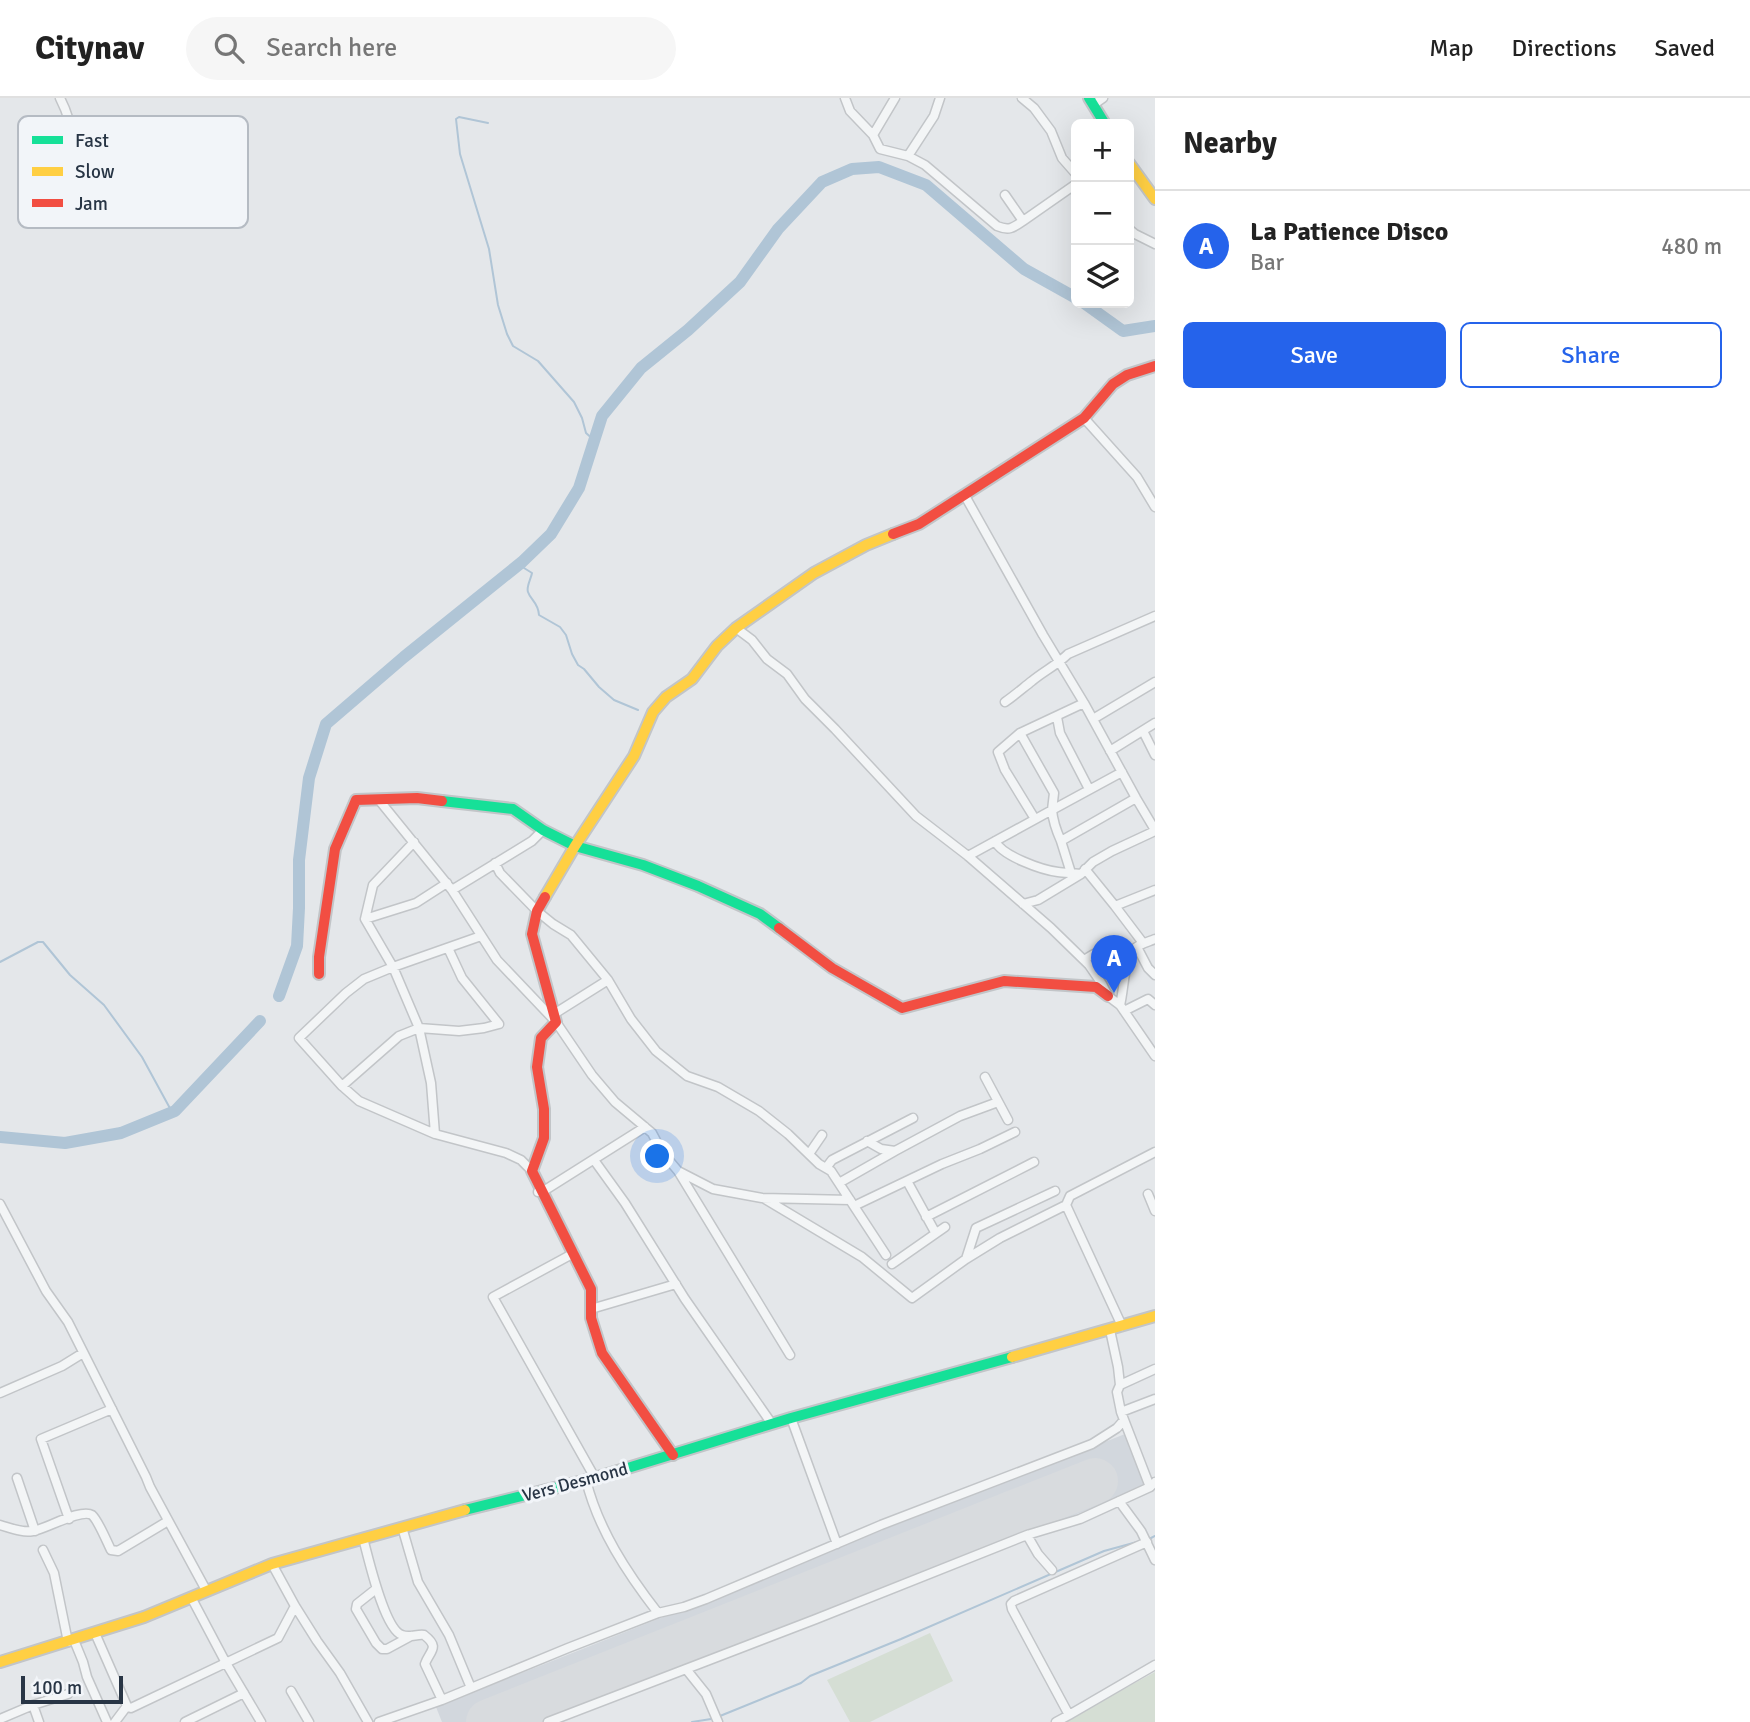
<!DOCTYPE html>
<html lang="en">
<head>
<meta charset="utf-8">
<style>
  body { margin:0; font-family:Signika,sans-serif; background:#f6f6f6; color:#222 }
  .controls { position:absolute; right:21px; top:21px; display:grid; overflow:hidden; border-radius:10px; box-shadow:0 7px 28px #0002 }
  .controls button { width:63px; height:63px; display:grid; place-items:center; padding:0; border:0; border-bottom:2px solid #e0e0e0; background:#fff; color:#222; font:35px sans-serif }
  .scale { position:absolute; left:21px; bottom:18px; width:102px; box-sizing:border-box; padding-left:7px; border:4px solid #283545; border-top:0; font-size:19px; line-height:24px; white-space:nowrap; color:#283545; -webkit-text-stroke:5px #f2f5f9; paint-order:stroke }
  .you { position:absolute; left:658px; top:1059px; width:24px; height:24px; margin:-18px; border:5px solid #fff; border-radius:50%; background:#1a73e8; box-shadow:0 0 0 10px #1a73e833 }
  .badge { display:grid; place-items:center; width:46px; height:46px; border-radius:50%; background:#2563eb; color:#fff; font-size:23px; font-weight:700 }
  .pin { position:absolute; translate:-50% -58px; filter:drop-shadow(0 2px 4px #0008) }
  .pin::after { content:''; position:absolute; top:37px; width:24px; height:21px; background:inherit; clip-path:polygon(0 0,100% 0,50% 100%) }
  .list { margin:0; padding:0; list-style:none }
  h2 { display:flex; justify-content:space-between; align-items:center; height:91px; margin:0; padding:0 28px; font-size:30px }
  h2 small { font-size:23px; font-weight:400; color:#767676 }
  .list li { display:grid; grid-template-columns:46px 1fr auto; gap:21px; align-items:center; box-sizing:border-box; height:112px; padding:0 28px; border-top:2px solid #e0e0e0 }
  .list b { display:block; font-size:26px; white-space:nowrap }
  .list p { margin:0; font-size:23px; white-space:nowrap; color:#767676 }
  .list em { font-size:23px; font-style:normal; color:#767676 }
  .actions { display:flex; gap:14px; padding:21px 28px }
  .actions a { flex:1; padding:16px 0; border:2px solid #2563eb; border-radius:10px; text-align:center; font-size:24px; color:#2563eb }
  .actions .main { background:#2563eb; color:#fff }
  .icon { flex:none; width:38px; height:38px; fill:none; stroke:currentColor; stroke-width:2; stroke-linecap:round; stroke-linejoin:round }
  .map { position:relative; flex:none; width:1155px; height:1624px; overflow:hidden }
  header { display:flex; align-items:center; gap:42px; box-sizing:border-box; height:98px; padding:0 35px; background:#fff; border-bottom:2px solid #e0e0e0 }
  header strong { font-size:33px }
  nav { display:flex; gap:38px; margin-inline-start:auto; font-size:24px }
  .search { width:490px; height:63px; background:#f6f6f6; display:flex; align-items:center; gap:18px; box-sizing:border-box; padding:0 24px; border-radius:38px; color:#767676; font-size:26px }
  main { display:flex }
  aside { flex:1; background:#fff }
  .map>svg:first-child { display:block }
</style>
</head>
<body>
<header>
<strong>Citynav</strong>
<div class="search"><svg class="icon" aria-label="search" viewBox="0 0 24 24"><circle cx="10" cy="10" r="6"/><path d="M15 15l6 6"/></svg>Search here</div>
<nav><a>Map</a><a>Directions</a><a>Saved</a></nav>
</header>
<main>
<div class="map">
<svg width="1155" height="1624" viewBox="0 0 1155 1624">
  <rect width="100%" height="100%" fill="#e4e7ea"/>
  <!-- built -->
  <path fill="#d2d7dd" d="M 1125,1336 L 1146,1389 L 742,1547 L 552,1624 L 442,1624 L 436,1609 Z"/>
  <!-- green -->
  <path fill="#d5ded4" d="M 930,1535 L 953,1583 L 870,1624 L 850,1624 L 827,1582 Z
    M 1155,1574 L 1155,1624 L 1063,1624 Z"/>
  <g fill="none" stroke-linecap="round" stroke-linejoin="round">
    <!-- stream -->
    <path stroke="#b0c5d6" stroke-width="2" d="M 488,25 L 459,19 L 456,21 L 460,56 L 489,151 L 498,207 L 507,236 L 513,248 L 538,263 L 574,304 L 582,320 L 586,335 L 595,343
      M 522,464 L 524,470 L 532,475 C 531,481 526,489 528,494 C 531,503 538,504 539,517 L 560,529 L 566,537 L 572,556 L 578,567 L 584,571 L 599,589 L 614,602 L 638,612
      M 0,864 L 38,844 L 43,844 L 70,877 L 104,907 L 142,959 L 172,1014
      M 1151,1440 L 1155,1438
      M 720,1618 L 801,1585 L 810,1578 L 901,1541 L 1104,1453 L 1137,1444
      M 692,1624 L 711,1621"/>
    <!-- river -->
    <path stroke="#b0c5d6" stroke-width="12" d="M 1084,205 L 1123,233 L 1155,228
      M 279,898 L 297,848 L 299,810 L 299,762 L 309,680 L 326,626 L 404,559 L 522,464 L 551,436 L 579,390 L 602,318 L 641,270 L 688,232 L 740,184 L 778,131 L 822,84 L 852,71 L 879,69 L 926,87 L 1024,171 L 1076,200
      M 0,1039 L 65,1045 L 121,1035 L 175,1013 L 260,923"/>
    <!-- runway -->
    <path stroke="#d8dbde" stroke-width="46" d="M 489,1624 L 1095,1383"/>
    <defs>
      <path id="street" d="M 60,0 L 65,11 L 78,48
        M 845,0 L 850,13 L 873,37 L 880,51 L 908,58 L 925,67 L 997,128 C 1009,133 1013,130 1023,123
        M 1022,0 L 1034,10 L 1051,33 L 1062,60 L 1076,76
        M 1093,7 L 1103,0
        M 873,37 L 895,0
        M 908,58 L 934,18 L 940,0
        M 1005,97 L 1023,123 L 1076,86
        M 1129,131 L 1135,136 L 1155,146
        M 1084,320 L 1137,379 L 1155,409
        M 964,396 L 1043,537 L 1084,605 L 1136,700 L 1155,732
        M 736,530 L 752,542 L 767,561 L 787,576 L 805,601 L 835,631 L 916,718 L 968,758 L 1051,830 L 1089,867 L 1102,886 L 1108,898 L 1120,907 L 1155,958
        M 1005,604 C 1015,597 1023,590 1032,583 C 1044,573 1057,567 1068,556 L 1155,518
        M 1057,619 L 1060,635 L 1089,691
        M 1093,621 L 1155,584
        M 1143,633 L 1155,657
        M 1110,653 L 1155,625
        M 1122,674 L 1052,712 C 1053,724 1056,732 1061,743 L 1136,700
        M 379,702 L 452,792 L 497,862 L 556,924 L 592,977 L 615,1004 L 652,1035 L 662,1054 L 678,1073 L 713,1091 L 762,1100 L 850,1102
        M 1035,721 L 1005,672 L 998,654 L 1020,635 L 1084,605
        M 995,743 C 1002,758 1042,772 1058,774 C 1065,775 1073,775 1080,776
        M 1061,743 L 1071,775
        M 414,744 L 373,787 L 365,821 L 393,869 L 419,930 L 431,985 L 435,1036
        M 968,758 L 1052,712 L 1054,695 L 1020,635
        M 495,765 L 500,775 L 537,813 L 553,826 L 571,837 L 608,882 L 631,921 L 656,953 L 687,978 L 718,989 L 759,1013 L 788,1036 L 819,1066 L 831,1073 L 886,1157
        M 1085,771 L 1115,808 L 1143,845
        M 452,792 L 532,743 L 543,732
        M 1023,806 L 1038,802 L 1081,776 L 1093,764 L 1112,753 L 1155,733
        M 1115,808 L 1155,792
        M 365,821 L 416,805 L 447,785
        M 481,838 L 393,869 L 364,881 L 346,895 L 299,940 L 342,988 L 359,1003 L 435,1036 L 506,1055 L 521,1062 L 532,1073
        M 1137,849 L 1148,870 L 1155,877
        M 1084,862 C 1104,849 1109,848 1133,852
        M 1120,907 C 1124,892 1124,860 1134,851 C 1139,846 1148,844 1155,841
        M 1124,913 L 1148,901 L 1155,907
        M 554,916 L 608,882
        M 985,979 L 1008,1022
        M 342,988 L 399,938 L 419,930 L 459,933 L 484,930 L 499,926 L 462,880 L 448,850
        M 867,1043 L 881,1051 L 895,1053 L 960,1018 L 998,1004
        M 809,1056 L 822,1037
        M 594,1062 L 625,1105 L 685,1201 L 772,1326
        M 826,1070 L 832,1062 L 913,1020
        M 678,1073 L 790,1257
        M 907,1083 L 935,1134
        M 839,1085 L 895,1053
        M 538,1094 L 542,1094 L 645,1029
        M 1148,1096 L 1155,1113
        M 765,1101 L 862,1159 L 912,1200 L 966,1161 L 976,1130 L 1055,1093
        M 0,1106 L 46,1193 L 68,1224 L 146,1379 L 150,1389 L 206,1492
        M 854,1108 L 942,1066 L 980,1051 L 1015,1034
        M 926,1119 L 1034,1064
        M 574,1155 L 493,1199 L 595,1380
        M 966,1161 L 1000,1140 L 1066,1107
        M 892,1166 L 945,1129
        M 591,1211 L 676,1186
        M 1122,1228 L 1066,1107 L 1070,1098 L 1155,1054
        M 1110,1232 L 1118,1269 L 1120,1287 L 1117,1294 L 1121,1314 L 1150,1389
        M 1120,1287 L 1155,1271
        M 0,1295 L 62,1268 L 83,1255
        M 1121,1314 L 1155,1301
        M 791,1320 L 837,1446
        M 17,1380 L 35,1433
        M 586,1382 C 598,1431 627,1475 658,1515
        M 1119,1403 L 1141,1433 L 1155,1462
        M 69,1421 L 41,1341 L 112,1311
        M 0,1427 C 11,1430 22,1435 33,1433 C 46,1431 81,1410 92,1417 C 98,1422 107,1444 111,1452 L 118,1453 L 168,1423
        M 402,1429 L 418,1484 L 449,1537 L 471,1590
        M 1027,1437 L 1038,1456 L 1052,1472
        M 363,1440 C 368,1458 384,1531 402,1537 C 409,1540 417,1536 424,1537 C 441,1550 429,1553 425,1566 L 442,1602
        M 43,1452 L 54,1475 L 68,1544
        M 272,1466 L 295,1508 L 317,1543 L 340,1575 L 368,1624
        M 376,1491 L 357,1506 L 356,1511 L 376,1545 L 382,1551 L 387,1551 L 411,1538
        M 191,1499 L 226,1565 L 261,1624
        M 95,1535 L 127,1608
        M 74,1542 L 83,1564 L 87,1579 L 107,1624
        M 686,1571 L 706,1596 L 718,1624
        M 291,1593 L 309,1624
        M 33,1607 L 39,1624
        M 1069,1617 L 1155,1567
        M 0,1621 L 33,1607 L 68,1596
        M 115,1624 L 127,1608 L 131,1610 L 278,1540 L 295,1508
        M 185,1624 L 244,1595
        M 379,1624 L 442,1602 L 568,1550 L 658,1515 L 684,1509 L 706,1501 L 881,1427 L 1092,1346 L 1117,1330 L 1124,1322
        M 548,1624 L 816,1521 L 1027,1437 L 1080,1421 L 1150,1389 L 1155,1384
        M 1056,1624 L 1069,1617 L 1012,1511 L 1011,1506 L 1014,1503 L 1147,1444"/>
      <path id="fast" d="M 1089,0 L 1105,26
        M 442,703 L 513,711 L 543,732 L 575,748 L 643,767 L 698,788 L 760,816 L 779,830
        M 465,1412 L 595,1380 L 791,1320 L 1012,1259"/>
      <path id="slow" d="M 1129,65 L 1155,101
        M 545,799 L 575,748 L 634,658 L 653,614 L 666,599 L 692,581 L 717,548 L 736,530 L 814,475 L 866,447 L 893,436
        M 1012,1259 L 1155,1218
        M 0,1564 L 144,1519 L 272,1466 L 465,1412"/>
      <path id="jam" d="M 893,436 L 919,426 L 1084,320 L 1113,286 L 1127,277 L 1155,268
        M 545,799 L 537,813 L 532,836 L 556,924 L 541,940 L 537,969 L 544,1011 L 544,1040 L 532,1073 L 591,1191 L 591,1220 L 602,1255 L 673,1357
        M 779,830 L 832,870 L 902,910 L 1004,883 L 1096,889 L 1108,898
        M 319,876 L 319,859 L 335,751 L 356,702 L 417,700 L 442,703"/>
    </defs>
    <!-- street casing -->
    <use href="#street" stroke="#c2c5c8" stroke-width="11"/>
    <!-- fast casing -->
    <use href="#fast" stroke="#c2c5c8" stroke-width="14"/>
    <!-- slow casing -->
    <use href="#slow" stroke="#c2c5c8" stroke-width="14"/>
    <!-- jam casing -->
    <use href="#jam" stroke="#c2c5c8" stroke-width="14"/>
    <!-- street -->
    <use href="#street" stroke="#f3f5f6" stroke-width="8"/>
    <!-- fast -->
    <use href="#fast" stroke="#16e098" stroke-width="10"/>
    <!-- slow -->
    <use href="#slow" stroke="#ffcf43" stroke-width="10"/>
    <!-- jam -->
    <use href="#jam" stroke="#f24e42" stroke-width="10"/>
  </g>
  <g text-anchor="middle" stroke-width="6" stroke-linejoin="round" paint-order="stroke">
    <!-- street labels -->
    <g font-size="18" fill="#283545" stroke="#f2f5f9">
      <text transform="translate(575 1384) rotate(-15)" y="6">Vers Desmond</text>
    </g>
  </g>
  <!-- legend -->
  <rect x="18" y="18" width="230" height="112" rx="10" fill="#f2f5f9" stroke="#b5bbc3" stroke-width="2"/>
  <rect x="32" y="38" width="31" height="8" fill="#16e098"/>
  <rect x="32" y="69" width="31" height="9" fill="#ffcf43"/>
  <rect x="32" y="101" width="31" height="8" fill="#f24e42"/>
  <g font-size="19" fill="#283545">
    <text x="75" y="49">Fast</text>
    <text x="75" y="80">Slow</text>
    <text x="75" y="112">Jam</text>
  </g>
</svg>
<div class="controls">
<button>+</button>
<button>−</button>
<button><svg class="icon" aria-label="layers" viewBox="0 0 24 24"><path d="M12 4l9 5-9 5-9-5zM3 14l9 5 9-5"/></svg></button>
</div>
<div class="scale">100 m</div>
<div class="you"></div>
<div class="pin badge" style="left:1114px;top:895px">A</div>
</div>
<aside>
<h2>Nearby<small></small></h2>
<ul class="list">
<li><span class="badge">A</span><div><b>La Patience Disco</b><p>Bar</p></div><em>480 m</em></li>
</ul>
<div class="actions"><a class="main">Save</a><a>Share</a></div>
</aside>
</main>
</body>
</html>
